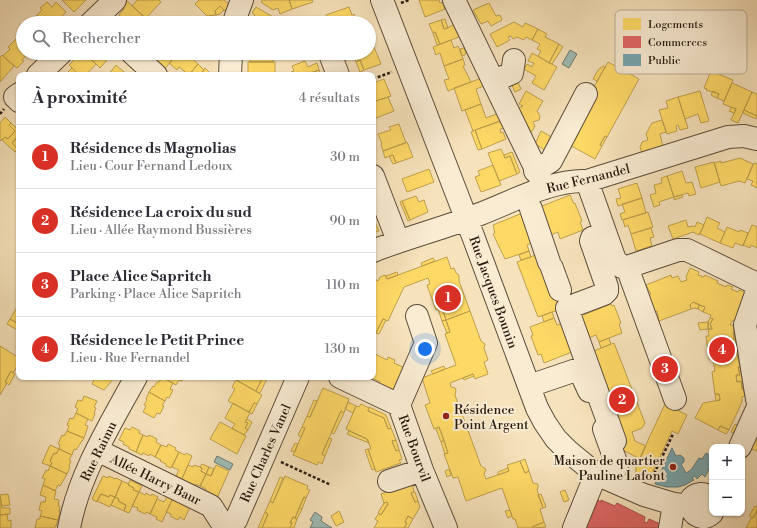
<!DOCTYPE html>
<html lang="fr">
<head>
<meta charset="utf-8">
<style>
  body { margin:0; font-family:"Libre Bodoni",serif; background:#f2f2f3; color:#2b2b33 }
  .controls { position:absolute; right:12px; bottom:12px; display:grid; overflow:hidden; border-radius:8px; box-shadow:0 1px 3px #0004 }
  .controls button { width:36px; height:36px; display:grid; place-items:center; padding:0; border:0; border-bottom:1px solid #e1e1e2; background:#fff; color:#2b2b33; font:20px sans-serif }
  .you { position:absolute; left:425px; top:349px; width:14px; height:14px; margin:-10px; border:3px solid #fff; border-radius:50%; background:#1a73e8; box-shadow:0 0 0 6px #1a73e833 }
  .badge { display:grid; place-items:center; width:26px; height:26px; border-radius:50%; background:#d93025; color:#fff; font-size:13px; font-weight:700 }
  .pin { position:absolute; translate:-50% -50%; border:2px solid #fff; box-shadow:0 1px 4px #0006 }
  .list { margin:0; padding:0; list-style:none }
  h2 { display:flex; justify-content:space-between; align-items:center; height:52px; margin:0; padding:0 16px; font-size:17px }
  h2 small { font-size:13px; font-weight:400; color:#7c7c81 }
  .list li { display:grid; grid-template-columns:26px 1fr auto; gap:12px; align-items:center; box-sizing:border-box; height:64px; padding:0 16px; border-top:1px solid #e1e1e2 }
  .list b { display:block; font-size:15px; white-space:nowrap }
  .list p { margin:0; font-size:13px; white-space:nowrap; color:#7c7c81 }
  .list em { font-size:13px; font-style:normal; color:#7c7c81 }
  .icon { flex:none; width:22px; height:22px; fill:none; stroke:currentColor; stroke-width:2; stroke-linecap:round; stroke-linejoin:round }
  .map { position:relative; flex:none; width:757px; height:528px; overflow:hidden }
  .search { position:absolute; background:#fff; box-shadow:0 1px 3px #0004; left:16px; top:16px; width:360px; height:44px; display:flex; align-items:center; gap:10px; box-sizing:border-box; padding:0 14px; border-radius:22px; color:#7c7c81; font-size:15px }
  .panel { position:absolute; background:#fff; box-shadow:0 1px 3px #0004; left:16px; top:72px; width:360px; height:308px; border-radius:8px }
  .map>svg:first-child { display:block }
</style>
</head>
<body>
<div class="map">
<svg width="757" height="528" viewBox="0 0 757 528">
  <rect width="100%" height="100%" fill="#f6e2bb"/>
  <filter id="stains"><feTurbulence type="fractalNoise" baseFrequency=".005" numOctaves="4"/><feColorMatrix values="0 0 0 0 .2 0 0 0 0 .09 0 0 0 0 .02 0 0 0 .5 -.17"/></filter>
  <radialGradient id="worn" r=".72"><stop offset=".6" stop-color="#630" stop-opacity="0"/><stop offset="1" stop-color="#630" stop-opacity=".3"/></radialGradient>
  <!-- water -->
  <path fill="#9ebdb6" stroke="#6e7c73" d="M 570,50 L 577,54 L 569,68 L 562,64 Z
    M 217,456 L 233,464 L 230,470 L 214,462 Z
    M 315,512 L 322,517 L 321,521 L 332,528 L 310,528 L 313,522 L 310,520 Z"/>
  <!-- homes -->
  <path fill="#ffd966" stroke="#bea04c" d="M 62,0 L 86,0 L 74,12 Z
    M 126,0 L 142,15 L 135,23 L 117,23 L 122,18 L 119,15 L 124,9 L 119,4 Z
    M 137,0 L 159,0 L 161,2 L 146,18 L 132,6 Z
    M 199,0 L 224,0 L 230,5 L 225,11 L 220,6 L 215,11 L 216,15 L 207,16 L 195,4 Z
    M 262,0 L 289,0 L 292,9 L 280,14 L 278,8 L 273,10 L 261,2 Z
    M 289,0 L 312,0 L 313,2 L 292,9 Z
    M 419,0 L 439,0 L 440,3 L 443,2 L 445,9 L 425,17 Z
    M 47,2 L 52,7 L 56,2 L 66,12 L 56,23 L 37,23 L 41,19 L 37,15 L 42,10 L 40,8 Z
    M 489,3 L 496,16 L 500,15 L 502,20 L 491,26 L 488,21 L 481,24 L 473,10 Z
    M 220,6 L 224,10 L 220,14 L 216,15 L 215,11 Z
    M 256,7 L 275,18 L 272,23 L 250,23 L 255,15 L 252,13 Z
    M 349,7 L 352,15 L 354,14 L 357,23 L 340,23 L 340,21 L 334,23 L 317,23 L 317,21 L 327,18 L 326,15 Z
    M 37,15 L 41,19 L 37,23 L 33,23 L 31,21 Z
    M 200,18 L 206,23 L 195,23 Z
    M 445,19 L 448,28 L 444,29 L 441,20 Z
    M 441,20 L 444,29 L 454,25 L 459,37 L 440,44 L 435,32 L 433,33 L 429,24 Z
    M 514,22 L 523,27 L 525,23 L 538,29 L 532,40 L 526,37 L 524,40 L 517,37 L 513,39 L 511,36 L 508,37 L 510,40 L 497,47 L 490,34 Z
    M 538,29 L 547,34 L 545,37 L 559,44 L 549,63 L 538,56 L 541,51 L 537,49 L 540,44 L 532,40 Z
    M 435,32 L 440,44 L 437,45 L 433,33 Z
    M 17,38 L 23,43 L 23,53 L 29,53 L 22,60 L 24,61 L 17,68 L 3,56 L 10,49 L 8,47 Z
    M 451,40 L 454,48 L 458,46 L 463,59 L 444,66 L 440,53 L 436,55 L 433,47 Z
    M 559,44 L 563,47 L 552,64 L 549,63 Z
    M 374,47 L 381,64 L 364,70 L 360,60 L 356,62 L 353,55 L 358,53 L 369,53 L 369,49 Z
    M 464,48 L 466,54 L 462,56 L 460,49 Z
    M 76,53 L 83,53 L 96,64 L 86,75 L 79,75 L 69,65 L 77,57 L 75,55 Z
    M 85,53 L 113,53 L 100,68 Z
    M 149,53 L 179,53 L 165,68 Z
    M 179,53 L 186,53 L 198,64 L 189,75 L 179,67 L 177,70 L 169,63 Z
    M 257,53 L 275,53 L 275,56 L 273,56 L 273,62 L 250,62 L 251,55 L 257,55 Z
    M 284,53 L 290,53 L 290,57 L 283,59 Z
    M 532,53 L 557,67 L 544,90 L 532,83 L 536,76 L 524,69 L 527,64 L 532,67 L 534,63 L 528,61 Z
    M 2,55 L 14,66 L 0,82 L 0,57 Z
    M 463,59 L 465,65 L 463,66 L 471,82 L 448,91 L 444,80 L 449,79 L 444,66 Z
    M 360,60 L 364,70 L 360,72 L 356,62 Z
    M 305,61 L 308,67 L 317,63 L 319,70 L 305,75 L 292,75 L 291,72 L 294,71 L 292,66 Z
    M 248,62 L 275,62 L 275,75 L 248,75 Z
    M 608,62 L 639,79 L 607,137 L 605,136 L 600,145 L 602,146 L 595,159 L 566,143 L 590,94 Z
    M 198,64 L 204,70 L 201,74 L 202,75 L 189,75 Z
    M 116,65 L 124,72 L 122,75 L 110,75 L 109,74 Z
    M 603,66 L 605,67 L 597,81 L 593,79 L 598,70 Z
    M 72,68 L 77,73 L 76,75 L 71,75 L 68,72 Z
    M 205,68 L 212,75 L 202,75 L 201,74 Z
    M 319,70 L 321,75 L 305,75 Z
    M 711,71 L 733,80 L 724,101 L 717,98 L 719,94 L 706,90 L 707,89 L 704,88 Z
    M 515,76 L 521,89 L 515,92 L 509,79 Z
    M 482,78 L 484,86 L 476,89 L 481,104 L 462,111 L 454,88 Z
    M 384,79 L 391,96 L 373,102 L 373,83 Z
    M 732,83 L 752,92 L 738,123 L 731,120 L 736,109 L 723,104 Z
    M 526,91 L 543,101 L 537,111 L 540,116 L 539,120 L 533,122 L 535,126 L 532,131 L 528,133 L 516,109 L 523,106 L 519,104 Z
    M 700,91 L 709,121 L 701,123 L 698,114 L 685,119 L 678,97 Z
    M 713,91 L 719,94 L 717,98 L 711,95 Z
    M 752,92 L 757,94 L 757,116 L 744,110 Z
    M 388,97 L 394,111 L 374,119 L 373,102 Z
    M 678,97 L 688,128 L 680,130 L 678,125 L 676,126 L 677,131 L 667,134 L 659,110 L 668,108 L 666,101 Z
    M 481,104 L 486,118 L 499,113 L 502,120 L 473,131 L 465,110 Z
    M 731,107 L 736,109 L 734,113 L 729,111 Z
    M 744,110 L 757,116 L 756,119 L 743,113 Z
    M 5,117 L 11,123 L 9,125 L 15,131 L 8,139 L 5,137 L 0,141 L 0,123 Z
    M 662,120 L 666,132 L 660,134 L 663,147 L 642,154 L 640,147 L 642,142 L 648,140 L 646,134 L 652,123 Z
    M 501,121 L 504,128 L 500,129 L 501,133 L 503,132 L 506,139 L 482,149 L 475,130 Z
    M 11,123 L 19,130 L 19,135 L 12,143 L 18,149 L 15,152 L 2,140 L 5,137 L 8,139 L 15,131 L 9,125 Z
    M 399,124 L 406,143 L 383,151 L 381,145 L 382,144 L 378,134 L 391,130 L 389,127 Z
    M 475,130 L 482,149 L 478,150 L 471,132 Z
    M 541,131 L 550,136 L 551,139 L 545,150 L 535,144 Z
    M 19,135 L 19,148 L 18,149 L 12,143 Z
    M 605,136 L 607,137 L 602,146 L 600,145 Z
    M 407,142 L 413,157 L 396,163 L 393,155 L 385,158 L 383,151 Z
    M 501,149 L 505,158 L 510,156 L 517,174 L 499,181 L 488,153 Z
    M 512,152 L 520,172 L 517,174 L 510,156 L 505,158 L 504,155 Z
    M 393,155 L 396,163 L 393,164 L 389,156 Z
    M 740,158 L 753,164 L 745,183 L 739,181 L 721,186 L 714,163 L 721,161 L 721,163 Z
    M 714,162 L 720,182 L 701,188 L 695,167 Z
    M 754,163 L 757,164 L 757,188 L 751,185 L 753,181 L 747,179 Z
    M 493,165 L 501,185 L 481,192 L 475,177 L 480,175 L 478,171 Z
    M 429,169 L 434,182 L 407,192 L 402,179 Z
    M 682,171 L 686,183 L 692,182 L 696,194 L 689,196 L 688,193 L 674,197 L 667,176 Z
    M 667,176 L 674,197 L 659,202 L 660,205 L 654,207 L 650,195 L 656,193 L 654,185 L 662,183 L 661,178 Z
    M 637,183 L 642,198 L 618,206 L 616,199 L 621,198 L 618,189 Z
    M 570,195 L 574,204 L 575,203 L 582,221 L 580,222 L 583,230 L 560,239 L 558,232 L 548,236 L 537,208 Z
    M 682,195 L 683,197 L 674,200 L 674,197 Z
    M 416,196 L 419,202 L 424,200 L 428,212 L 410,220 L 402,201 Z
    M 642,198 L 646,213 L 622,220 L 620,214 L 625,212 L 622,204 Z
    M 402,201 L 410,220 L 408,221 L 400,202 Z
    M 525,212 L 536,241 L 527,245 L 529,251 L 505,259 L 493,234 L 495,233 L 493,225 Z
    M 648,212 L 653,227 L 631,234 L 628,225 L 625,227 L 623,220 Z
    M 707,217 L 720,223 L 717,228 L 725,232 L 720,243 L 700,234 Z
    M 373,218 L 379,231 L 373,233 Z
    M 686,220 L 688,227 L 693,226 L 695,227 L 697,222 L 704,225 L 699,235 L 693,232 L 673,239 L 668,226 Z
    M 752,225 L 757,227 L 757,248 L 751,245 L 750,248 L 743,245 Z
    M 727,227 L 739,232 L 740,230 L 748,233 L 743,246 L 735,243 L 733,248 L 720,243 Z
    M 651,228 L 654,237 L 650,238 L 652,246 L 636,251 L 631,234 Z
    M 529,251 L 531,257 L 521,260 L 519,255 Z
    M 541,253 L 561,309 L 538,317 L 517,262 Z
    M 447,257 L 451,269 L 454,268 L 456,273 L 459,275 L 459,281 L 470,311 L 446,320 L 442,308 L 436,310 L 427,285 L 430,284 L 428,278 L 404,287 L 388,321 L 383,319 L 376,333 L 373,332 L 373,278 L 378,281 L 380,277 L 385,275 L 387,279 Z
    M 433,258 L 435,261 L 422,266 L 421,263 Z
    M 690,268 L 699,272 L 698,275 L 704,277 L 705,275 L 718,281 L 717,283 L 726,287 L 727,285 L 733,287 L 731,289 L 738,292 L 739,290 L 747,293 L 735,321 L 733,320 L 730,325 L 733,325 L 734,332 L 733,332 L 734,340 L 730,340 L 731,346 L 735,346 L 740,367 L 738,367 L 740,375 L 736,375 L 737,382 L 741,381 L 745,396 L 742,397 L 742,402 L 729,430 L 720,426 L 718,430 L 695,418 L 703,403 L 720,400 L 719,394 L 715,394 L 712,372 L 715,371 L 713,359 L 709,359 L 706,336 L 709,336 L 708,329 L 712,329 L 710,324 L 713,319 L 710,318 L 711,315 L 703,312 L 705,307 L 693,302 L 690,305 L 691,309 L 659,321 L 657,311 L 654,312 L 648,295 L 651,294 L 646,285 L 671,275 L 672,278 L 678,276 L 681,282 L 687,280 L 686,277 Z
    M 397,272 L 398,275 L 387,279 L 386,276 Z
    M 693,302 L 699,305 L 698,309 L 695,308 L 691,309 L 690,305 Z
    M 19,304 L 19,324 L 10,319 Z
    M 611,304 L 612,306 L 614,305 L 621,323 L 619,324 L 622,333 L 599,342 L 596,335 L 586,339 L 578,317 Z
    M 699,305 L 705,307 L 703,312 L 698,309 Z
    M 442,308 L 446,320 L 442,321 L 438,309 Z
    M 470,311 L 481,341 L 485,344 L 484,348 L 488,360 L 484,362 L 488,374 L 475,379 L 473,374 L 450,383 L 451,387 L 455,388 L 456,390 L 455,395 L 481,466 L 486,469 L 484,474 L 486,479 L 509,471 L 507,465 L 520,461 L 525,473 L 529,471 L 533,483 L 538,484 L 538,487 L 537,490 L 543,508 L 540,509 L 544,522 L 532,527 L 533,528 L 518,528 L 515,519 L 513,519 L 502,488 L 466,501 L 458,477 L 453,478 L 444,454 L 448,453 L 439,427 L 434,429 L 425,405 L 430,403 L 422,378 L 456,365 L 445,334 L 450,332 L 446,320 Z
    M 552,312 L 554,318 L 544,322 L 542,316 Z
    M 554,318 L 557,325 L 566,322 L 577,350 L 544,363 L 541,354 L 538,355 L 531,336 L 533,335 L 530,327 Z
    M 710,318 L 713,319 L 710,324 L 712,329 L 708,329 L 708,322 Z
    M 10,319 L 19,324 L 19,331 L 7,324 Z
    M 383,319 L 386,320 L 379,334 L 376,333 Z
    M 446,320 L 450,332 L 447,333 L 442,321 Z
    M 708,322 L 708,329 L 700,330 L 698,323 Z
    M 733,332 L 734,332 L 738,354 L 736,354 L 735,346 L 731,346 L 730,340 L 734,340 Z
    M 609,338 L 611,344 L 601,348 L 599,342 Z
    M 614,343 L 645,423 L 642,428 L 632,432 L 635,441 L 646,446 L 640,459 L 617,447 L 591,352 Z
    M 0,346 L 19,358 L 19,363 L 13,373 L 11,371 L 5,382 L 7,383 L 0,395 Z
    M 373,353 L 387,360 L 388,357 L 395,360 L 394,363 L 411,371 L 401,393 L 379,383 L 380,382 L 370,377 L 373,377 Z
    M 444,366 L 445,369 L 433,374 L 431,371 Z
    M 738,367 L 740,367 L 744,389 L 742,390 L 741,381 L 737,382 L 736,375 L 740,375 Z
    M 11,371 L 15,374 L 9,385 L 5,382 Z
    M 473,374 L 474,376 L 464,380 L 463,378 Z
    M 93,377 L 115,377 L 104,390 L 92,384 L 95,378 Z
    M 162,377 L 173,383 L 170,389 L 173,390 L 169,398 L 167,397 L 165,401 L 149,392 L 153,386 L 154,387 L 157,382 L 159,382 Z
    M 166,377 L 184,377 L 182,381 L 179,380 L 176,385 L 165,379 Z
    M 240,377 L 263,377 L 256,391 L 238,381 Z
    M 263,377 L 268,377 L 260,393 L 256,391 Z
    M 236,380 L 262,395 L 257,404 L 254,403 L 249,412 L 228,401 L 235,389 L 232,387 Z
    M 323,388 L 349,399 L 344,413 L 341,411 L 322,454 L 325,456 L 322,464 L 319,462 L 317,465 L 293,455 L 305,428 L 302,427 L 307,416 L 310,417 Z
    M 149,392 L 165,401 L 162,405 L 164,406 L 160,414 L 157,413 L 154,418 L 143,412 L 146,406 L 144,405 L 147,400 L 146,399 Z
    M 715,394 L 719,394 L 720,400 L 716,401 Z
    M 84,396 L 97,401 L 94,407 L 96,408 L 94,413 L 95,414 L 92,421 L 76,413 L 78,409 L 75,407 L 78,400 L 82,401 Z
    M 314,400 L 317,401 L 310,417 L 307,416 Z
    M 348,402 L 356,406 L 353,413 L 345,409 Z
    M 233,403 L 250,413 L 245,422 L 248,423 L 245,428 L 248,430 L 244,435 L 232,428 L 235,424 L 225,418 Z
    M 254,403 L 257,404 L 252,414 L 249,412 Z
    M 361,404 L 369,408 L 368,411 L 384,418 L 388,429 L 391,428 L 396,440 L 392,441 L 396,451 L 399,450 L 402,459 L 399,460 L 401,463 L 376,472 L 368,449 L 371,449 L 367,439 L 346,429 L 356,406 L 359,407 Z
    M 665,404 L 687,415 L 678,434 L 672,431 L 650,478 L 644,480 L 636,476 L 636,466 Z
    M 369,407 L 386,415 L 391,428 L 388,429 L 384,418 L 368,411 Z
    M 341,411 L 344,413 L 334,434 L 331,433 Z
    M 76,413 L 88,419 L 85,425 L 88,426 L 84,438 L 67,431 L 69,426 L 67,425 L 70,418 L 73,419 Z
    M 247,419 L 252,422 L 248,430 L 245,428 L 248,423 L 245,422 Z
    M 220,422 L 246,436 L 237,454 L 210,439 Z
    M 735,424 L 739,426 L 736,434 L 731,432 Z
    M 720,426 L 729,430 L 726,434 L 718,430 Z
    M 132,427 L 140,431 L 139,433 L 143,435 L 136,452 L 129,449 L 129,447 L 123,444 L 124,442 L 119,440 L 125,428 L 130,430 Z
    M 302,427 L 305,428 L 301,437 L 298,435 Z
    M 439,427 L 444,440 L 441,442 L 436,429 Z
    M 757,430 L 757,451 L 749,448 Z
    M 67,431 L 84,438 L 76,450 L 74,449 L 72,455 L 59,449 L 60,445 L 58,444 L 62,435 L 64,436 Z
    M 349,431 L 367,439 L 369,443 L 347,434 Z
    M 143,435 L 148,437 L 149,435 L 157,439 L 156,442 L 161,445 L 155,457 L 150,454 L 149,456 L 143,453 L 142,455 L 136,452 Z
    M 329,438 L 332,439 L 325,456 L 322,454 Z
    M 396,440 L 399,450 L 396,451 L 392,441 Z
    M 444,440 L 448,453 L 445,454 L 441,442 Z
    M 295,443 L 298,444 L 295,452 L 291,451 Z
    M 168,444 L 176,448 L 175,450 L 179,452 L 171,468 L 166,466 L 166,464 L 160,461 L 161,460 L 155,457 L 161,445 L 167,447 Z
    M 50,445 L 59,449 L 56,454 L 54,453 L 50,461 L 52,463 L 50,466 L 42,463 Z
    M 59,449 L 72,455 L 69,460 L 71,461 L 69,466 L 70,467 L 67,474 L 50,466 L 52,463 L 50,461 L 54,453 L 56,454 Z
    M 368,449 L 375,469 L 372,470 L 365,450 Z
    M 179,452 L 185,455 L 186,453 L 192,456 L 181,481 L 175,478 L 179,470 L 172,467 Z
    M 525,459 L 529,471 L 525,473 L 520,461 Z
    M 202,464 L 209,467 L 206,474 L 201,471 L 202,468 L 200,467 Z
    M 188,465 L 193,467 L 194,465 L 200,467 L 202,468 L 201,471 L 206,474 L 200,486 L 195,484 L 194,486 L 181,481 Z
    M 216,465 L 229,471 L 217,498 L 205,491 L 206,489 L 200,486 L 206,474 L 211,476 Z
    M 50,466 L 67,474 L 60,486 L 58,485 L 55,491 L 43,485 L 45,479 L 42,478 L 46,470 L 48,471 Z
    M 209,467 L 214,469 L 211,476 L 206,474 Z
    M 508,468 L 509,471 L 498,475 L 498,472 Z
    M 449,469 L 451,475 L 447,477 L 445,471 Z
    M 103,476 L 108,478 L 109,476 L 115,479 L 116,478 L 122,481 L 115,497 L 110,495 L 109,497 L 101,494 L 97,502 L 92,499 Z
    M 285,476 L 308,486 L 307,489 L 310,490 L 306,498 L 304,497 L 295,518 L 293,517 L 290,523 L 292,523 L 290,528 L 262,528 L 268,514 L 265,512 L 270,501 L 273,503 Z
    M 280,477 L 283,478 L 273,503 L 270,501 Z
    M 130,480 L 142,486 L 139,492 L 133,490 L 134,488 L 128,485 Z
    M 122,481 L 129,484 L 128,485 L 134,488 L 133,490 L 139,492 L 129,513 L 124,511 L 126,505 L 118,501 L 119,499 L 115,497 Z
    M 412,483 L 414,492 L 411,493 L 415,502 L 418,501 L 420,507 L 413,519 L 408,516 L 405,522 L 407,523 L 404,528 L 374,528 L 378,521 L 375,519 L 379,513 L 381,515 L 388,504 L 387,502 L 384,503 L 381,494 Z
    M 43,485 L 56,491 L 54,499 L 59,500 L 58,506 L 60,506 L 59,512 L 60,512 L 58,520 L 40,516 L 42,511 L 39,510 L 41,502 L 45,502 L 46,497 L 40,495 Z
    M 565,490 L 569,500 L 564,502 L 560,492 Z
    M 139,492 L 145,495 L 146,493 L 151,496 L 152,494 L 158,497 L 150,514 L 147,512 L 145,514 L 137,510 L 138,508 L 132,506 Z
    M 415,492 L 418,501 L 415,502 L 411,493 Z
    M 8,494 L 10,505 L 2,506 L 0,495 Z
    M 101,494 L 109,497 L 110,495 L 115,497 L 110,507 L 97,501 Z
    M 169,494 L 174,496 L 162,522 L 156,519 L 157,517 L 150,514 L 157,499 L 164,502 Z
    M 541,494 L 546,507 L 543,508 L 538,495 Z
    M 174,496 L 190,507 L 184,520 L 180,517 L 178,520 L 170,516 L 171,514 L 166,512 Z
    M 115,497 L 119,499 L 118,501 L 126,505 L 124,511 L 111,505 Z
    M 304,497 L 306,498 L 302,509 L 299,508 Z
    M 0,500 L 1,500 L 2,508 L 10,508 L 10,514 L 0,515 Z
    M 387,502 L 388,504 L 381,515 L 378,513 L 384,503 Z
    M 755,506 L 757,507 L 757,511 L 753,518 L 749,516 Z
    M 299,508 L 302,509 L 297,519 L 295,518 Z
    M 510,510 L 512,516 L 508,518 L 505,511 Z
    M 339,511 L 344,522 L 336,526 L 331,516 Z
    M 757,511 L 757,528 L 746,528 L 752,517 L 753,518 Z
    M 265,512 L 268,514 L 262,528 L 258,528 Z
    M 7,514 L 8,521 L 11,520 L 11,528 L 0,528 L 0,515 Z
    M 40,516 L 58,520 L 56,526 L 55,526 L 55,528 L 35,528 L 37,519 L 40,519 Z
    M 408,516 L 413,519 L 408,528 L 404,528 L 407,523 L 405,522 Z
    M 293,517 L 297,519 L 294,528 L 290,528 L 292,523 L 290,523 Z
    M 544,522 L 546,527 L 533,528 L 532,527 Z"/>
  <!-- shops -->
  <path fill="#e06666" stroke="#a8504c" d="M 596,499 L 601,502 L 601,500 L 615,506 L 617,503 L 645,517 L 644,522 L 647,523 L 649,519 L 665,526 L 664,528 L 578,528 Z"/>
  <!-- public -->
  <path fill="#76a5af" stroke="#5e7c7f" d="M 672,448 L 676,456 L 680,455 L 684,458 L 684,462 L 681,464 L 686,473 L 691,470 L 699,458 L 702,459 L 706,453 L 712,456 L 712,463 L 705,477 L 702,474 L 697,479 L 695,476 L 692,478 L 694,480 L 685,485 L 678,487 L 667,487 L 655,484 Z"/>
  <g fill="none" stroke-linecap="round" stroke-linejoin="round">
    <defs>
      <path id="minor" d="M 382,0 L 473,236 L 537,408 L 545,423 L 556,439 L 568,451 L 596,474 L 644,495 L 674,504 L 690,506
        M 454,0 L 545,188
        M 91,23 L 115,0
        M 234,23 L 236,16 L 242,0
        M 132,53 L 156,75
        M 330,54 L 338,75
        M 38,75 L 61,53
        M 230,75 L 231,53
        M 494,81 L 512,73 L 514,60
        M 19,94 L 15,97 L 19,101
        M 535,171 L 551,161 L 586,94
        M 373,176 L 398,241
        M 587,181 L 615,260 L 622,267 L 627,267 L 678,250 L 687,250 L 757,284
        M 531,209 L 549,262
        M 605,232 L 592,238 L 591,241 L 607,287 L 607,291 L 604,294 L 567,308 L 615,441
        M 373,251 C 408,237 445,228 480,214 C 512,202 552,179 587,181 L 728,137 L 744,136 L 757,139
        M 627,267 L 675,399
        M 552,268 L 560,290
        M 757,291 L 745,325 L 757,399
        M 340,377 L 399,405 L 422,470 L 446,528
        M 529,386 L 579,369 L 589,391
        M 399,405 L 426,343 L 417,316
        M 604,429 L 617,465 L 610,480
        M 740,447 L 757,409
        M 97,450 L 211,506 L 222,523 L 229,528
        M 389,481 L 422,470
        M 712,499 C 709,496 706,494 701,494 C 677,497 697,528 712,513
        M 69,528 C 79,474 110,425 136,377
        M 230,528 L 236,520 L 298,377
        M 574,528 L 596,474
        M 670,528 L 674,504"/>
    </defs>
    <!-- minor casing -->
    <use href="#minor" stroke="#5b4d3a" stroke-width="24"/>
    <!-- path -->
    <path stroke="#271b0f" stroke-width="2.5" stroke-dasharray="3 2" stroke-linecap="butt" d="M 401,3 L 409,0
      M 373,79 L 392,72
      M 0,114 L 4,109
      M 281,462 L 331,485
      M 652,478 L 673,434"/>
    <!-- minor -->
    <use href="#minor" stroke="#f9ecd3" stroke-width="22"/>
  </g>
  <!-- markers -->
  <g fill="#8f2418" stroke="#f9ecd3" stroke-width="1.5">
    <circle cx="446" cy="416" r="4"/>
    <circle cx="673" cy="467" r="4"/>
  </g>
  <g text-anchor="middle" stroke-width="4" stroke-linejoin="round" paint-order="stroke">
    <!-- street labels -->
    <g font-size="13" fill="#271b0f" stroke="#f9ecd3">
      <text transform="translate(588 178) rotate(-14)" y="5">Rue Fernandel</text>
      <text transform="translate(494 292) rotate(70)" y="5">Rue Jacques Bounin</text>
      <text transform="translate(415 448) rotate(70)" y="5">Rue Bourvil</text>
      <text transform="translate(98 451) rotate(-64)" y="5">Rue Raimu</text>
      <text transform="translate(265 453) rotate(-66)" y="5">Rue Charles Vanel</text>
      <text transform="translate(156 479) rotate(26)" y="5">Allée Harry Baur</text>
    </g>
    <!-- poi labels -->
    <g font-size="13" fill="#271b0f" stroke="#f9ecd3" text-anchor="start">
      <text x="454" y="414">Résidence<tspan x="454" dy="15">Point Argent</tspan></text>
      <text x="665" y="465" text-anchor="end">Maison de quartier<tspan x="665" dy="15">Pauline Lafont</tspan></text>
    </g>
  </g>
  <!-- legend -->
  <rect x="615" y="10" width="132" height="64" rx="6" fill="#f9ecd3" stroke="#baad98" stroke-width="1"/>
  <rect x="623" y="18" width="18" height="12" fill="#ffd966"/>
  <rect x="623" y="36" width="18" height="12" fill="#e06666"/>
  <rect x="623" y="54" width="18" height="12" fill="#76a5af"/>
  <g font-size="11" fill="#271b0f">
    <text x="648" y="28">Logements</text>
    <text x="648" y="46">Commerces</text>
    <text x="648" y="64">Public</text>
  </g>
  <rect width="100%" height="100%" filter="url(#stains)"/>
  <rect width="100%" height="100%" fill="url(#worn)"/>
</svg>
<div class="controls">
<button>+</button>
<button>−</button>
</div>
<div class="you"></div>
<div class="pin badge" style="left:448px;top:298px">1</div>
<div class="pin badge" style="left:622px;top:400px">2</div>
<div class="pin badge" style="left:665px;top:369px">3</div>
<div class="pin badge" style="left:722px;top:350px">4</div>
<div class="search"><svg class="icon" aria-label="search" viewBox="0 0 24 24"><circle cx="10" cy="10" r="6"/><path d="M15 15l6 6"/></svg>Rechercher</div>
<section class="panel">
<h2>À proximité<small>4 résultats</small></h2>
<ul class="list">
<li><span class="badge">1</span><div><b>Résidence ds Magnolias</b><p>Lieu · Cour Fernand Ledoux</p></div><em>30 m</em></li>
<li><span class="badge">2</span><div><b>Résidence La croix du sud</b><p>Lieu · Allée Raymond Bussières</p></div><em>90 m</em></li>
<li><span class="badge">3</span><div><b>Place Alice Sapritch</b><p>Parking · Place Alice Sapritch</p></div><em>110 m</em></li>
<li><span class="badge">4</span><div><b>Résidence le Petit Prince</b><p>Lieu · Rue Fernandel</p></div><em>130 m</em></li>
</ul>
</section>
</div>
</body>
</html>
